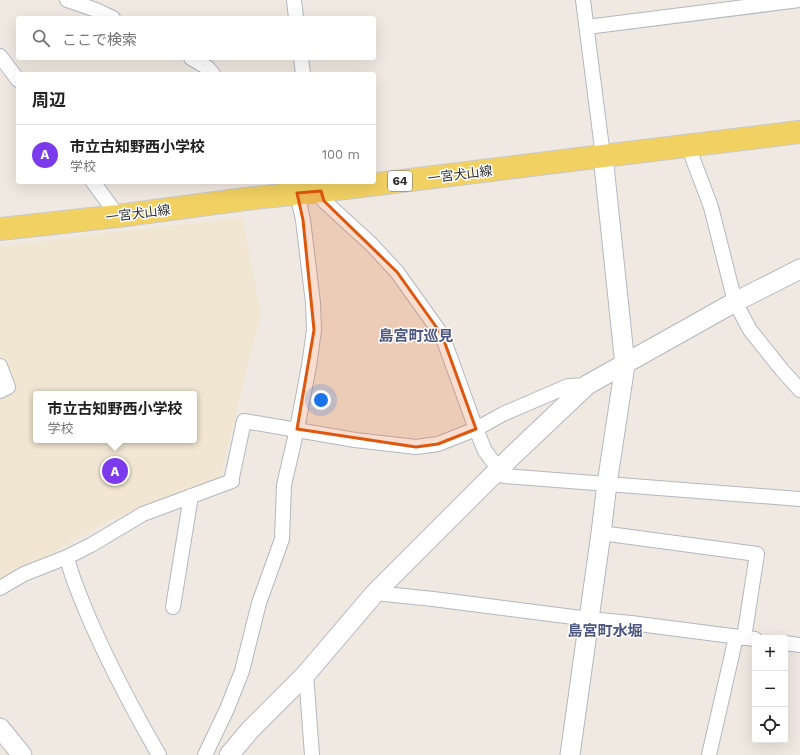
<!DOCTYPE html>
<html lang="ja">
<head>
<meta charset="utf-8">
<style>
  body { margin:0; font-family:"Work Sans","Noto Sans JP",sans-serif; background:#f2f2f2; color:#222 }
  .controls { position:absolute; right:12px; bottom:12px; display:grid; overflow:hidden; border-radius:4px; box-shadow:0 4px 16px #0002 }
  .controls button { width:36px; height:36px; display:grid; place-items:center; padding:0; border:0; border-bottom:1px solid #e0e0e0; background:#fff; color:#222; font:20px sans-serif }
  .you { position:absolute; left:321px; top:400px; width:14px; height:14px; margin:-10px; border:3px solid #fff; border-radius:50%; background:#1a73e8; box-shadow:0 0 0 6px #1a73e833 }
  .badge { display:grid; place-items:center; width:26px; height:26px; border-radius:50%; background:#7c3aed; color:#fff; font-size:13px; font-weight:700 }
  .pin { position:absolute; translate:-50% -50%; border:2px solid #fff; box-shadow:0 1px 4px #0006 }
  .popup { position:absolute; left:33px; top:391px; width:164px; height:52px; box-sizing:border-box; display:grid; place-content:center; border-radius:4px; background:#fff; filter:drop-shadow(0 1px 3px #0005); font-size:13px; white-space:nowrap; color:#767676 }
  .popup b { font-size:15px; color:#222 }
  .popup::after { content:''; position:absolute; left:50%; top:100%; margin-left:-8px; border:8px solid transparent; border-top-color:#fff }
  .list { margin:0; padding:0; list-style:none }
  h2 { display:flex; justify-content:space-between; align-items:center; height:52px; margin:0; padding:0 16px; font-size:17px }
  h2 small { font-size:13px; font-weight:400; color:#767676 }
  .list li { display:grid; grid-template-columns:26px 1fr auto; gap:12px; align-items:center; box-sizing:border-box; height:60px; padding:0 16px; border-top:1px solid #e0e0e0 }
  .list b { display:block; font-size:15px; white-space:nowrap }
  .list p { margin:0; font-size:13px; white-space:nowrap; color:#767676 }
  .list em { font-size:13px; font-style:normal; color:#767676 }
  .icon { flex:none; width:22px; height:22px; fill:none; stroke:currentColor; stroke-width:2; stroke-linecap:round; stroke-linejoin:round }
  .map { position:relative; flex:none; width:800px; height:755px; overflow:hidden }
  .search { position:absolute; background:#fff; box-shadow:0 4px 16px #0002; left:16px; top:16px; width:360px; height:44px; display:flex; align-items:center; gap:10px; box-sizing:border-box; padding:0 14px; border-radius:4px; color:#767676; font-size:15px }
  .panel { position:absolute; background:#fff; box-shadow:0 4px 16px #0002; left:16px; top:72px; width:360px; height:112px; border-radius:4px }
  .map>svg:first-child { display:block }
</style>
</head>
<body>
<div class="map">
<svg width="800" height="755" viewBox="0 0 800 755">
  <rect width="100%" height="100%" fill="#efe9e1"/>
  <!-- education -->
  <path fill="#f0e6d1" fill-rule="evenodd" d="M 242,218 L 261,314 L 219,481 L 112,519 L 0,582 L 0,247 L 141,229 ZM 36,394 L 194,394 L 194,440 L 36,440 Z"/>
  <g fill="none" stroke-linecap="round" stroke-linejoin="round">
    <defs>
      <path id="street" d="M 67,0 L 96,10 L 113,18
        M 294,0 L 296,18
        M 583,0 L 603,156
        M 587,27 L 800,0
        M 0,56 L 18,80
        M 191,58 L 208,68 L 213,74
        M 301,58 L 303,74
        M 688,146 L 711,207 L 735,302 L 750,330 L 782,370 L 800,390
        M 93,182 L 118,216
        M 320,183 L 324,201 L 371,244 L 397,272 L 442,335 L 476,429 L 485,451 L 504,476 L 800,499
        M 0,366 L 8,387 L 0,391
        M 601,533 L 757,554 L 744,638
        M 67,557 C 71,576 79,593 86,611 C 107,661 132,708 159,755
        M 0,588 L 24,574 L 67,557 L 91,545 L 143,514 L 232,481 L 232,477 L 244,421 L 355,440 L 416,447 L 438,444 L 476,429 L 503,414 L 568,386 L 587,385
        M 375,593 L 433,599 L 589,619 L 631,623 L 755,639
        M 173,607 L 191,496
        M 785,643 L 800,645
        M 306,674 L 312,755
        M 205,755 L 227,709 L 242,671 L 259,603 L 282,539 L 284,485 L 297,429 L 309,366 L 314,330 L 313,303 L 303,220 L 297,193 L 291,182
        M 709,755 L 736,637"/>
      <path id="secondary" d="M 0,728 L 22,755
        M 229,755 L 250,730 L 306,674 L 375,593 L 512,456 L 587,385 L 735,302 L 800,269
        M 570,755 L 601,533 L 607,484 L 625,365 L 603,156"/>
      <path id="primary" d="M 0,229 L 118,216 L 245,199 L 321,191 L 603,156 L 800,132"/>
    </defs>
    <!-- street casing -->
    <use href="#street" stroke="#b4b7c1" stroke-width="16"/>
    <!-- secondary casing -->
    <use href="#secondary" stroke="#b4b7c1" stroke-width="21"/>
    <!-- primary casing -->
    <use href="#primary" stroke="#c9c9c9" stroke-width="24"/>
    <!-- street -->
    <use href="#street" stroke="#fff" stroke-width="14"/>
    <!-- secondary -->
    <use href="#secondary" stroke="#fff" stroke-width="19"/>
    <!-- primary -->
    <use href="#primary" stroke="#f2d163" stroke-width="22"/>
  </g>
  <!-- marked area -->
  <path fill="#df570e" fill-opacity="0.2" stroke="#df570e" stroke-width="3" stroke-linejoin="round" d="M 321,191 L 324,201 L 397,272 L 442,335 L 476,429 L 438,444 L 416,447 L 297,429 L 314,330 L 303,220 L 297,193 Z"/>
  <g text-anchor="middle" stroke-width="3" stroke-linejoin="round" paint-order="stroke">
    <!-- shield labels -->
    <rect fill="#fff" stroke="#6d6d6d" stroke-width="1" x="388" y="171" width="24" height="20" rx="3"/>
    <g font-size="12" font-weight="bold" fill="#2e2e2e">
      <text x="400" y="185">64</text>
    </g>
    <!-- street labels -->
    <g font-size="13" fill="#2e2e2e" stroke="#fff">
      <text transform="translate(460 174) rotate(-7)" y="5">一宮犬山線</text>
      <text transform="translate(138 213) rotate(-7)" y="5">一宮犬山線</text>
    </g>
    <!-- quarter labels -->
    <g font-size="15" font-weight="bold" fill="#4d5680" stroke="#fff">
      <text x="416" y="341">島宮町巡見</text>
      <text x="605" y="636">島宮町水堀</text>
    </g>
  </g>
</svg>
<div class="controls">
<button>+</button>
<button>−</button>
<button><svg class="icon" aria-label="locate" viewBox="0 0 24 24"><circle cx="12" cy="12" r="6"/><path d="M12 2v4M12 18v4M2 12h4M18 12h4"/></svg></button>
</div>
<div class="you"></div>
<div class="pin badge" style="left:115px;top:471px">A</div>
<div class="popup"><b>市立古知野西小学校</b>学校</div>
<div class="search"><svg class="icon" aria-label="search" viewBox="0 0 24 24"><circle cx="10" cy="10" r="6"/><path d="M15 15l6 6"/></svg>ここで検索</div>
<section class="panel">
<h2>周辺<small></small></h2>
<ul class="list">
<li><span class="badge">A</span><div><b>市立古知野西小学校</b><p>学校</p></div><em>100 m</em></li>
</ul>
</section>
</div>
</body>
</html>
